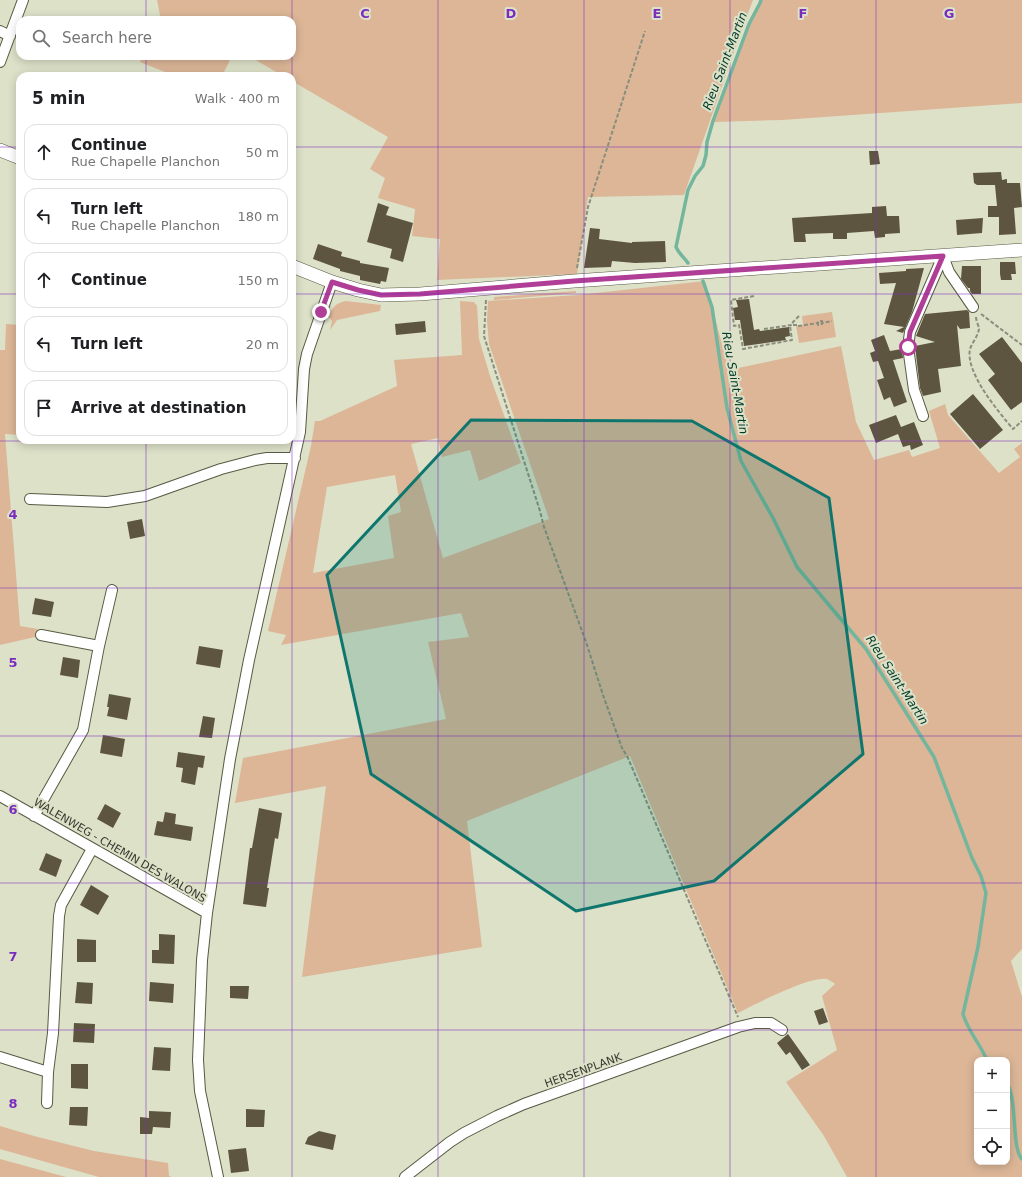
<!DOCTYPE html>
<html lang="en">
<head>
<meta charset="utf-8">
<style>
  body { margin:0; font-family:"DejaVu Sans",sans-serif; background:#f6f6f6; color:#202124 }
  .controls { position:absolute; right:12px; bottom:12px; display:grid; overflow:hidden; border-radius:8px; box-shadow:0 2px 10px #0003 }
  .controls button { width:36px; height:36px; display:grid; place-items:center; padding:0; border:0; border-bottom:1px solid #e0e0e0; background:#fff; color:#202124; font:20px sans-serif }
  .stop { position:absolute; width:12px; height:12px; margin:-9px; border:3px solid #b03d96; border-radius:50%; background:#fff }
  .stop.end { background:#b03d96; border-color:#fff; box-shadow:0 1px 4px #0008 }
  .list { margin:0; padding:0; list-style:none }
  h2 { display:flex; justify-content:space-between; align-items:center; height:52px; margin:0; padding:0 16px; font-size:17px }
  h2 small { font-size:13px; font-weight:400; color:#757577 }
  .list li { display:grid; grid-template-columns:26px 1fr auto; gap:12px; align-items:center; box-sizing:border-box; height:56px; margin:0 8px 8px; padding:0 8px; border:1px solid #e0e0e0; border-radius:12px }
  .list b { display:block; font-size:15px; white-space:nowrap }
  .list p { margin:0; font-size:13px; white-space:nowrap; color:#757577 }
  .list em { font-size:13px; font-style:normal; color:#757577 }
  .icon { flex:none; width:22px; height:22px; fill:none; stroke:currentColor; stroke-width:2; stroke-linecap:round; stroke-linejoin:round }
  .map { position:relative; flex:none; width:1022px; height:1177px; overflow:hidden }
  .search { position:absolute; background:#fff; box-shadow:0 2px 10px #0003; left:16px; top:16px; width:280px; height:44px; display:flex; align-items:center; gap:10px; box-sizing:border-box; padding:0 14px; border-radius:12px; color:#757577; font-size:15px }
  .panel { position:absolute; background:#fff; box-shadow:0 2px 10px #0003; left:16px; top:72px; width:280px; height:372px; border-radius:12px }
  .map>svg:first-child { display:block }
</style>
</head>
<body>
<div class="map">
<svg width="1022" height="1177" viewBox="0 0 1022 1177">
  <rect width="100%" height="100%" fill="#dde1c8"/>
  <!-- green -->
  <path fill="#dcb697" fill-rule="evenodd" d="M 157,0 L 753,0 L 742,29 L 684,195 L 588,197 L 577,274 L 437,280 L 440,239 L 412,236 L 415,209 L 378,198 L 385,178 L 370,169 L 388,137 L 292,81 L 292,76 L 283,76 L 249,56 L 292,56 L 292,20 L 158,20 L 160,15 Z
    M 761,0 L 1022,0 L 1022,103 L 782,120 L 714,122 L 749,24 L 760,3 Z
    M 143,56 L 232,56 L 222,76 L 175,76 L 140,62 Z
    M 705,281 L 729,370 L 841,346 L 856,422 L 874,460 L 909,450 L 912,457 L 940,448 L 929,411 L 945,404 L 948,415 L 999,473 L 1020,457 L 1014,449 L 1022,443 L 1022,949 L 1011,961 L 1022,997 L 1022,1177 L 847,1177 L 824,1136 L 786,1082 L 837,1050 L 822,996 L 835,984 C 833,982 829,980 827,979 C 809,976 756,1004 738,1013 L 630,756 L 467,821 L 482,947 L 302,977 L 326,786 L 235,803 L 243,758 L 446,719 L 428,642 L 469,637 L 461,613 L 281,645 L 286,635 L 268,631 L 311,446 L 315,421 L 320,421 L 397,386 L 394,360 L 462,355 L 460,301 L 474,302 L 477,306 L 479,339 L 490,376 L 521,463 L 479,481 L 470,450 L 442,457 L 438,438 L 411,444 L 443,558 L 549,519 L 489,344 L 487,321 L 488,301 L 578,295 ZM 395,475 L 401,512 L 388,516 L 394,558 L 313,573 L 327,487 ZM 977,1060 L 1007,1060 L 1007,1162 L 977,1162 Z
    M 576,291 L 576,293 L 494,300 L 494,297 Z
    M 346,301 L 381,305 L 380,311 L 337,320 L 330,330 L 332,321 L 329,317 C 332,307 336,303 346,301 Z
    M 832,312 L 836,337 L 799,343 L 796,326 L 803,325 L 802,316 Z
    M 6,324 L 20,325 L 20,435 L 5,434 L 20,626 L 38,629 L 35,637 L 0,645 L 0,350 L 5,350 Z
    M 0,1126 L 34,1136 L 94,1151 L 168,1163 L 169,1176 L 171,1177 L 99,1177 L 0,1149 Z
    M 0,1159 L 66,1177 L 0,1177 Z"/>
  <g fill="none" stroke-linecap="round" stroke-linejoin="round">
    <!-- stream -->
    <path stroke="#73b69d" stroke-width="3.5" d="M 688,263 C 684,257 679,254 676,247 L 688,190 L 695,176 L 703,166 L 706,155 L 707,142 L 713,121 L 749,24 L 760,3 L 761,0
      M 703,281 L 712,307 L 727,408 L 741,461 L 773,518 L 797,567 L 866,649 L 934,757 L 972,858 L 981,876 L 986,893 L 978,947 L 963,1014 C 968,1031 980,1044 987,1060
      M 1007,1083 C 1018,1102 1011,1148 1022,1159"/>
  </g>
  <!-- building -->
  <path fill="#5e5540" d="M 869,151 L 878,151 L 880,164 L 870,165 Z
    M 1001,172 L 1002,180 L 1007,179 L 1007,183 L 1020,183 L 1022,207 L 1014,208 L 1016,234 L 999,235 L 999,217 L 988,217 L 988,206 L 997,206 L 995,185 L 977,185 L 974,183 L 973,173 Z
    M 378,203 L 389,207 L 386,215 L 413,223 L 403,262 L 390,258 L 392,249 L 367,242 Z
    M 886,206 L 887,216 L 899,216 L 900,233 L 885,234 L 885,237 L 875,238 L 874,231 L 847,233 L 847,239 L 833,239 L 833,233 L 805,234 L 806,242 L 794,242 L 792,218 L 872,213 L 872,207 Z
    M 983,218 L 982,233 L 957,235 L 956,220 Z
    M 590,228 L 600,229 L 599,239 L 632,243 L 632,242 L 665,241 L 666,262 L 635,263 L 612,261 L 611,267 L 584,268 Z
    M 318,244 L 342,252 L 341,256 L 360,261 L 360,263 L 389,268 L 386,282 L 381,281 L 380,284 L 360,280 L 360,276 L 340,271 L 340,269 L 313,259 Z
    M 1000,262 L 1015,262 L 1016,274 L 1011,274 L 1012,280 L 1001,280 L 1000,274 Z
    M 962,266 L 981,266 L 981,294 L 972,294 L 970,291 L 970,288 L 968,288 L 961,279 Z
    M 924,268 L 912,312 L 903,333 L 896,331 L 904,327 L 884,324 L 896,283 L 880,284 L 879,273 L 906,271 L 906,269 Z
    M 749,299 L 754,330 L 759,329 L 760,331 L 789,327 L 790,336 L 785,337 L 786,340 L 744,346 L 740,320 L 735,320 L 733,308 L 738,307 L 736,300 Z
    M 967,310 L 969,312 L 970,328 L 960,329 L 957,325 L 961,366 L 938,369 L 941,392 L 923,396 L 920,388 L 915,346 L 935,342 L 916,336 L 925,314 Z
    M 425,321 L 426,332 L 396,335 L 395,324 Z
    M 884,335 L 890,351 L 902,349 L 903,358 L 893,360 L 907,402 L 894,407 L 890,397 L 884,400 L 877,380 L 884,378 L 878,361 L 873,362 L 870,353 L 875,351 L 871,340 Z
    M 1002,337 L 1022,363 L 1022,402 L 1011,410 L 988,380 L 995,374 L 979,354 Z
    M 973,394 L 1003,430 L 980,449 L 950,414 Z
    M 896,415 L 901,427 L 914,422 L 923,445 L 911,450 L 910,445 L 903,447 L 898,434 L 876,443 L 869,425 Z
    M 142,519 L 145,536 L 130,539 L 127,522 Z
    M 35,598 L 54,602 L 51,617 L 32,614 Z
    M 199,646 L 223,650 L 220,668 L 196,664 Z
    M 63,657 L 80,660 L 78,678 L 60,675 Z
    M 109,694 L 131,698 L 127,720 L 107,716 L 109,707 L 107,707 Z
    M 203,716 L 215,718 L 212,738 L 199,737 Z
    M 103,735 L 125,739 L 122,757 L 100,753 Z
    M 178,752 L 205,756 L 203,768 L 198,767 L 195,785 L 181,782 L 183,768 L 176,767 Z
    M 105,804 L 121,813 L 113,828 L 97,819 Z
    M 259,808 L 282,813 L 278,839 L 275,838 L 267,888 L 269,888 L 266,907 L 243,904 L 250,848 L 252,848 Z
    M 165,812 L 176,814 L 175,824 L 193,827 L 191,841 L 154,835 L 157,821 L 163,822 Z
    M 46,853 L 62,860 L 56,877 L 39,870 Z
    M 91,885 L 109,896 L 98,915 L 80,905 Z
    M 159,934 L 175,935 L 174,964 L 152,963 L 152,950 L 159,950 Z
    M 77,939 L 96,940 L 96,962 L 77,962 Z
    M 77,982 L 93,983 L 92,1004 L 75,1003 Z
    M 150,982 L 174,984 L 173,1003 L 149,1001 Z
    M 230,986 L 249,986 L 248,999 L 230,998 Z
    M 823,1008 L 828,1022 L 819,1025 L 814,1011 Z
    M 74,1023 L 95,1024 L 94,1043 L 73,1042 Z
    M 788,1034 L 810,1065 L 802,1070 L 790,1052 L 786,1055 L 777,1043 Z
    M 154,1047 L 171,1048 L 170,1071 L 152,1070 Z
    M 71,1064 L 88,1064 L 88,1089 L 71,1088 Z
    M 70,1107 L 88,1107 L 87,1126 L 69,1125 Z
    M 246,1109 L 265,1110 L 264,1127 L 246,1127 Z
    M 149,1111 L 171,1112 L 170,1128 L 153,1127 L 152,1134 L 140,1134 L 140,1117 L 149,1118 Z
    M 319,1131 L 336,1135 L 333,1150 L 305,1144 L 308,1137 Z
    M 246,1148 L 249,1171 L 231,1173 L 228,1150 Z"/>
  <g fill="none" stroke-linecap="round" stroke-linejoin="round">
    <defs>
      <path id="minor" d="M 0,31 L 10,36
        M 0,62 L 23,0
        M 943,256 L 949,272 L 973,307
        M 923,416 L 914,390 L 908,347 L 910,332 L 943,256
        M 30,499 L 107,502 L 145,496 L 221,469 L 255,460 L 267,458 L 295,458
        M 41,635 L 99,646
        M 0,796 L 207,913
        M 34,816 L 83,730 L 99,646 L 112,590
        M 0,1057 L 48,1072 L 47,1103
        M 48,1072 L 53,1033 L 59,916 L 61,905 L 92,849
        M 218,1177 L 200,1091 L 198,1060 L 202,960 L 207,913 L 230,759 L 249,660 L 300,432 L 304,369 L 307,354 L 332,282
        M 405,1177 L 450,1142 L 464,1133 L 497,1116 L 524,1104 L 738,1027 L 755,1023 L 771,1023 L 782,1030"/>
      <path id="tertiary" d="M 0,150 L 20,158
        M 292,266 L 332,282 L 358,290 L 381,295 L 420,294 L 574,281 L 1022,250"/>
    </defs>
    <!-- minor casing -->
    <use href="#minor" stroke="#575a44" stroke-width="12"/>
    <!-- tertiary casing -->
    <use href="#tertiary" stroke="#575a44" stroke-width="14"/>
    <!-- path -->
    <path stroke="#8b8e7d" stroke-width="2" stroke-dasharray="4 2" stroke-linecap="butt" d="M 577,268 L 588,207 L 645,31
      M 754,296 L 731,300 L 734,326 L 739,325 L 743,349 L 792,340 L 790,326
      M 486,300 L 484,336 L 540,511 L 544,527 L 586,642 L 603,695 L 622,748 L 628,758 L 738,1017
      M 981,314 L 1022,345
      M 976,317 C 976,321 979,326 979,329 C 978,336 972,343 970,349 C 965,373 999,412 1013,429 L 1022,421
      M 822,323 L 822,321 L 818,322 L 818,325 L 822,324 L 822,323 L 832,321
      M 793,325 L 799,325 L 799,326 L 818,323
      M 764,329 L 792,325 L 793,322 L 799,316"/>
    <!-- minor -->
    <use href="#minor" stroke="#fff" stroke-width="10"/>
    <!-- tertiary -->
    <use href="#tertiary" stroke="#fff" stroke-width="13"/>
  </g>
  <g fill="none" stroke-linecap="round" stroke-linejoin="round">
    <!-- route -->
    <path stroke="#b03d96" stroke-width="5" d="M 321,312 L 332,282 L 358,290 L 381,295 L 420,294 L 574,281 L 943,256 L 910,332 L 908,347"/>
  </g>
  <!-- marked area -->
  <path fill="#0f766e" fill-opacity="0.2" stroke="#0f766e" stroke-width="3" stroke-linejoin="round" d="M 471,420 L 692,421 L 829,498 L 863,754 L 714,881 L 576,911 L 371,774 L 327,575 Z"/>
  <!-- grid -->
  <path fill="none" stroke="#7b2cbf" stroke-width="1" stroke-opacity="0.55" d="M 146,0 L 146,20M 292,0 L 292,20M 438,0 L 438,1177M 584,0 L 584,1177M 730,0 L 730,1177M 876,0 L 876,1177M 292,20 L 292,56M 146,56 L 146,76M 292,56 L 292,76M 292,76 L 292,440M 0,147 L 20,147M 292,147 L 1022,147M 0,294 L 20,294M 292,294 L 1022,294M 146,440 L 146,1177M 292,440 L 292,1177M 0,441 L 1022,441M 0,588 L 1022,588M 0,736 L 1022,736M 0,883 L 1022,883M 0,1030 L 1022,1030"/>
  <g text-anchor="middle" stroke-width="4" stroke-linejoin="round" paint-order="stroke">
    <!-- street labels -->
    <g font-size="11" fill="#37392f" stroke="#dde1c8">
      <text transform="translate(120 850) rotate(30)" y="4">WALENWEG - CHEMIN DES WALONS</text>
      <text transform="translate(583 1070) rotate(-20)" y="4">HERSENPLANK</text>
    </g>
    <!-- water labels -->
    <g font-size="12" font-style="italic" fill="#003b2b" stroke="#dde1c8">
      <text transform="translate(725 61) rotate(-69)" y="4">Rieu Saint-Martin</text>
      <text transform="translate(735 383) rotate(80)" y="4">Rieu Saint-Martin</text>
      <text transform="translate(897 680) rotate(57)" y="4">Rieu Saint-Martin</text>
    </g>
  </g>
  <g font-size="13" text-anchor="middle" font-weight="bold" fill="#7b2cbf" stroke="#dde1c8" stroke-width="4" stroke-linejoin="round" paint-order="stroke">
    <text x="365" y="18">C</text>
    <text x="511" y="18">D</text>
    <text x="657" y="18">E</text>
    <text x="803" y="18">F</text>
    <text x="949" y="18">G</text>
    <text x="13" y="519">4</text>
    <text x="13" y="667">5</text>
    <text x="13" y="814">6</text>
    <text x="13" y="961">7</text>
    <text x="13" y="1108">8</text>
  </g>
</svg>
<div class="controls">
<button>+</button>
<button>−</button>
<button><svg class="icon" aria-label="locate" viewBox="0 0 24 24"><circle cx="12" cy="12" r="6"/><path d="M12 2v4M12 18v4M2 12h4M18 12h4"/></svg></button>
</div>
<div class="stop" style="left:908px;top:347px"></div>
<div class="stop end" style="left:321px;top:312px"></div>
<div class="search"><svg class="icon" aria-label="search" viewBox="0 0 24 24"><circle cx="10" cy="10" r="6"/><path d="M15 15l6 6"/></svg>Search here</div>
<section class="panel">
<h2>5 min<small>Walk · 400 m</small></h2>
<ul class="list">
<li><svg class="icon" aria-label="ahead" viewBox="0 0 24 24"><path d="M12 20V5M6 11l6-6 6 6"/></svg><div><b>Continue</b><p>Rue Chapelle Planchon</p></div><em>50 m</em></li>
<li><svg class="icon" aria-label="left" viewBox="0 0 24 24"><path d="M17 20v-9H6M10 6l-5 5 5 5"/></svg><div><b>Turn left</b><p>Rue Chapelle Planchon</p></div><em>180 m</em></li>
<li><svg class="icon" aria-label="ahead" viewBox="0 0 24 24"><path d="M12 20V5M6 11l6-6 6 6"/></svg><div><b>Continue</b></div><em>150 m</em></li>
<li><svg class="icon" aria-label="left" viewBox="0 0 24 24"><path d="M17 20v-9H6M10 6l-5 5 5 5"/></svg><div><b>Turn left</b></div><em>20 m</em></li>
<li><svg class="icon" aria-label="arrive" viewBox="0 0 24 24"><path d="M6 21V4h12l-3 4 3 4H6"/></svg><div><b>Arrive at destination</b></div></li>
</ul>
</section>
</div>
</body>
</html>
